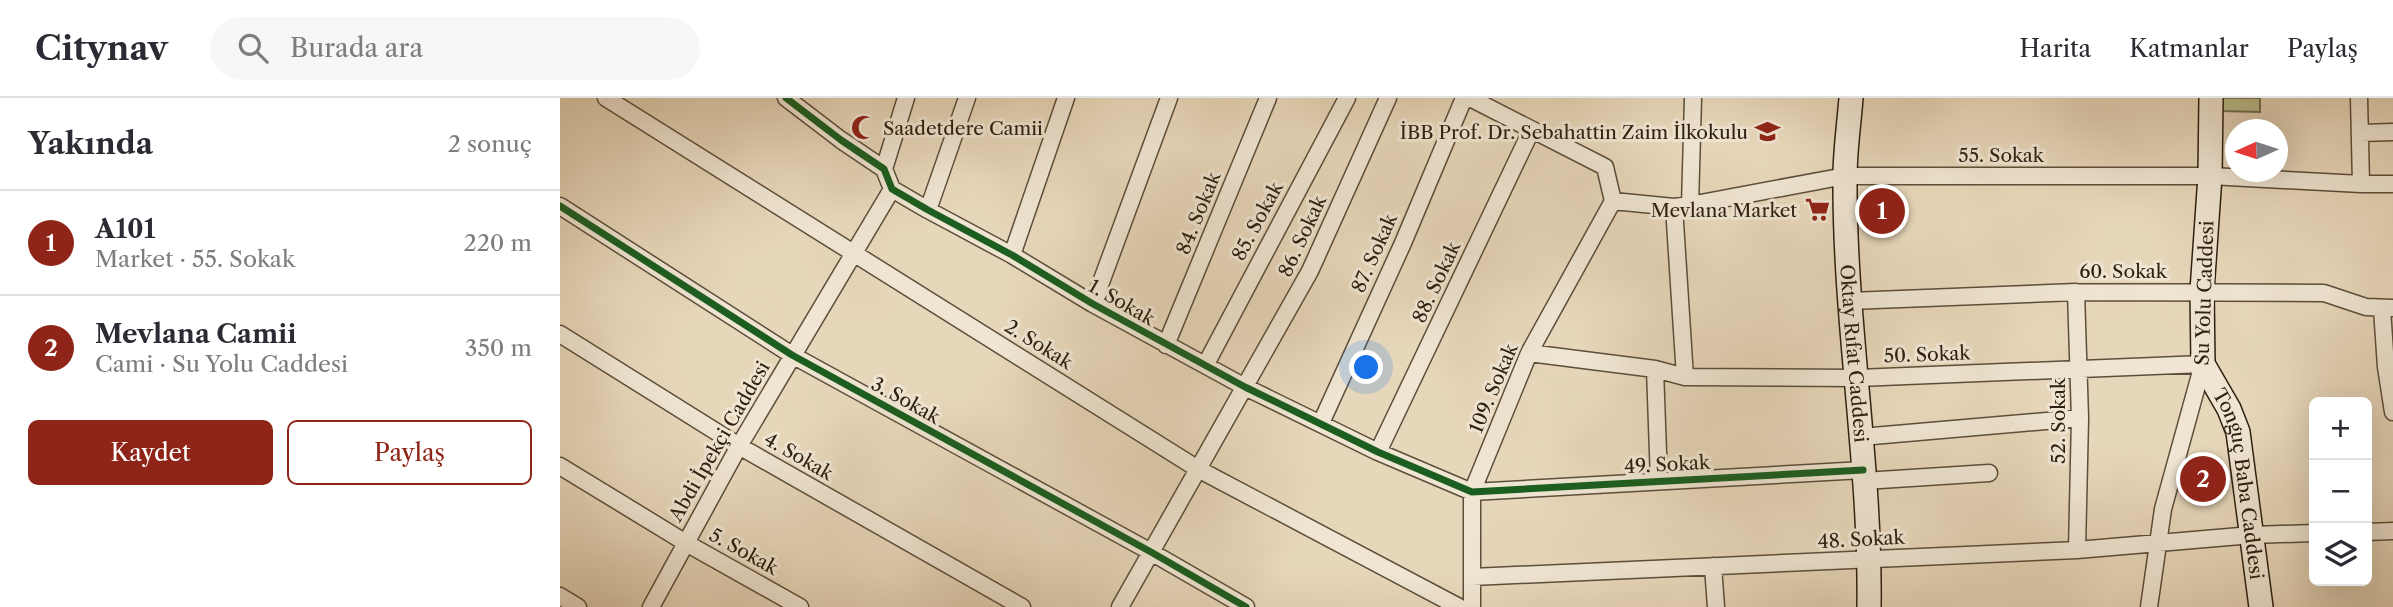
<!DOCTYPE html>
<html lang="tr">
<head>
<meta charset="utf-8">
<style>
  body { margin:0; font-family:"Libre Caslon Text",serif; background:#f7f7f7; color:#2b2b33 }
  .controls { position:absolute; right:21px; bottom:21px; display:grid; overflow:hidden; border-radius:10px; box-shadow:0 7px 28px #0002 }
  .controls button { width:63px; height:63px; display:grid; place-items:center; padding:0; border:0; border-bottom:2px solid #e1e1e2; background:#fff; color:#2b2b33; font:35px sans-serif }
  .compass { position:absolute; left:1665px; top:21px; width:63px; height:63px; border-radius:50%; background:#fff; box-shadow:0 7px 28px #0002; rotate:267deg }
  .you { position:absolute; left:807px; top:270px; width:24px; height:24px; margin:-18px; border:5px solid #fff; border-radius:50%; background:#1a73e8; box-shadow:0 0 0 10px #1a73e833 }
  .badge { display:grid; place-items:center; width:46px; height:46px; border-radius:50%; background:#8f2418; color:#fff; font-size:23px; font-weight:700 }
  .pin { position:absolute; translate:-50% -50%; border:4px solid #fff; box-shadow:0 2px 7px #0006 }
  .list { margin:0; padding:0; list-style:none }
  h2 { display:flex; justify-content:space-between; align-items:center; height:91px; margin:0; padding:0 28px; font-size:30px }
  h2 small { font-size:23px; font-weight:400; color:#7c7c81 }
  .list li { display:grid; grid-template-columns:46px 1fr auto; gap:21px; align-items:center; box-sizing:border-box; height:105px; padding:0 28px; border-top:2px solid #e1e1e2 }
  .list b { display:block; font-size:26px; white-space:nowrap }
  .list p { margin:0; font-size:23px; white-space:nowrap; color:#7c7c81 }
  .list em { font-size:23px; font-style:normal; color:#7c7c81 }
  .actions { display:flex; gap:14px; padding:21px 28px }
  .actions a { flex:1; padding:16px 0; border:2px solid #8f2418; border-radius:10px; text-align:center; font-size:24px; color:#8f2418 }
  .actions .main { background:#8f2418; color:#fff }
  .icon { flex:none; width:38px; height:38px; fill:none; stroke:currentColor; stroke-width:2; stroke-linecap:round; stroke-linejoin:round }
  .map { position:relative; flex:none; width:1833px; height:509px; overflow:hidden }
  header { display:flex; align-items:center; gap:42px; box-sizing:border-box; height:98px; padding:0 35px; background:#fff; border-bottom:2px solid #e1e1e2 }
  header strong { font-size:33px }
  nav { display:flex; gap:38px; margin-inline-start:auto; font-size:24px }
  .search { width:490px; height:63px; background:#f7f7f7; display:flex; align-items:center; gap:18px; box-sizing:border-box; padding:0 24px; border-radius:38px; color:#7c7c81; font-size:26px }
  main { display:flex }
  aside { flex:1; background:#fff }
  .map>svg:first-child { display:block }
</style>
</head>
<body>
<header>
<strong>Citynav</strong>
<div class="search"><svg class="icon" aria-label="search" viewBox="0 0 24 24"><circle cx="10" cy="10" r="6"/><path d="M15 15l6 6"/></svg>Burada ara</div>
<nav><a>Harita</a><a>Katmanlar</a><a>Paylaş</a></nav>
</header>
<main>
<aside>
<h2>Yakında<small>2 sonuç</small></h2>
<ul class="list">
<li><span class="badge">1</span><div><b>A101</b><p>Market · 55. Sokak</p></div><em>220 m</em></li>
<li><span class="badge">2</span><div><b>Mevlana Camii</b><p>Cami · Su Yolu Caddesi</p></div><em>350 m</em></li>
</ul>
<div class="actions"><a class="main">Kaydet</a><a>Paylaş</a></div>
</aside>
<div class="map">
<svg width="1833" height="509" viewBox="0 0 1833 509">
  <rect width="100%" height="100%" fill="#e7d7ba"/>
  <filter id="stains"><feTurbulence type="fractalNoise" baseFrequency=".00286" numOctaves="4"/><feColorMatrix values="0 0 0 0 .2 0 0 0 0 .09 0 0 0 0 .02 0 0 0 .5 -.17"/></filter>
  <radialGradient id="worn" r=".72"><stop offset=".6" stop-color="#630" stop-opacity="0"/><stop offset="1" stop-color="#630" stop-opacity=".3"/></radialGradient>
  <!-- green -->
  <path fill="#babd8d" stroke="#746e4e" stroke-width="2" d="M 1661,0 L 1700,0 L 1700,14 L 1662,13 Z"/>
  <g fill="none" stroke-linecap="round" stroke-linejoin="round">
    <defs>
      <path id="street" d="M 46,0 L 638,371 L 899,509
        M 226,0 L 281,42 L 324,71 L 332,91 L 368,112 L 452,157 L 533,206 L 685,289 L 818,354 L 912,394 L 1303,372
        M 910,0 L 1045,69 L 1053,103
        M 1799,0 L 1801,86
        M 1801,35 L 1833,34
        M 324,71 L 346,0
        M 1053,103 L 1114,109 L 1130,107 L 1285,78 L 1650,78 L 1801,86 L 1833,86
        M 1130,107 L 1133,0
        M 0,108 L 232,257 L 591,454 L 686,509
        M 1114,109 L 1125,279
        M 368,112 L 407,0
        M 452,157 L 506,0
        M 1516,194 L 1520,320 L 1517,452
        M 1290,203 L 1516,194 L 1764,195 L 1806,209 L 1833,210
        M 533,206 L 609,0
        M 1822,211 L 1826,269 L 1833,314
        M 0,236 L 179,348 L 462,509
        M 606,247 L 708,0
        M 969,255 L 1095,271 L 1125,279 L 1298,280 L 1643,266 L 1603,411 L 1589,509
        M 646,266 L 787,0
        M 1095,271 L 1099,382
        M 761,325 L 843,145 L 904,0
        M 1301,339 L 1520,320
        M 818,354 L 971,33
        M 0,368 L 126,445 L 240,509
        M 1304,383 L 1429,375
        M 1807,434 L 1833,433
        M 1153,468 L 1156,509
        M 912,479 L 1517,452 L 1692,437 L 1754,435
        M 0,498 L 18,509
        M 91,509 L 179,348 L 332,91
        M 560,509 L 750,173 L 828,0
        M 912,509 L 912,394 L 969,255 L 1053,103"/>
      <g id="secondary">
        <path id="s1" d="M 1291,0 C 1289,26 1285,53 1285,79 C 1284,223 1311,366 1309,509"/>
        <path id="s2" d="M 1651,0 L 1650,78 L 1642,193 L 1643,266 L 1669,311 L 1678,334 L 1701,509"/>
      </g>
    </defs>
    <!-- street casing -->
    <use href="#street" stroke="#5c4e3a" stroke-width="19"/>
    <!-- secondary casing -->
    <use href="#secondary" stroke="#2e200f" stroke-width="26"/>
    <!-- street -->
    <use href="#street" stroke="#efe5d2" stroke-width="16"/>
    <!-- secondary -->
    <use href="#secondary" stroke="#efe5d2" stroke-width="23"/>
    <defs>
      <path id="cycleway" d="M 226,0 L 281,42 L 324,71 L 332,91 L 368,112 L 452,157 L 533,206 L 685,289 L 818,354 L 912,394 L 1303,372
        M 0,108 L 232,257 L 591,454 L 686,509"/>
    </defs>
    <!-- cycleway casing -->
    <use href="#cycleway" stroke="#efe5d2" stroke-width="11"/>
    <!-- cycleway -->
    <use href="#cycleway" stroke="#1b5e20" stroke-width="7"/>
  </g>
  <!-- icons -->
  <defs>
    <symbol id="mosque-bare" viewBox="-9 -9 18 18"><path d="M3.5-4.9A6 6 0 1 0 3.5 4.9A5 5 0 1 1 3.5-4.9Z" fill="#8f2418" stroke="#efe5d2" stroke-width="2.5" paint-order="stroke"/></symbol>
    <symbol id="school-bare" viewBox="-9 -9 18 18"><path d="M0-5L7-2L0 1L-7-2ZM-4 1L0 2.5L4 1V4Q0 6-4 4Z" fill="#8f2418" stroke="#efe5d2" stroke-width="2.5" paint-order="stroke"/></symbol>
    <symbol id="supermarket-bare" viewBox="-9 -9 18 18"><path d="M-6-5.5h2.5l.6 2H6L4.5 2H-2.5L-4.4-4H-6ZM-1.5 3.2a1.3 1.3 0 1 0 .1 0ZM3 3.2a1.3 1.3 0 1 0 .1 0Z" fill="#8f2418" stroke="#efe5d2" stroke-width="2.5" paint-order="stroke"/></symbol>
  </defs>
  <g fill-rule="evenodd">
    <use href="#mosque-bare" x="286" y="12" width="35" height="35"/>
    <use href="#school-bare" x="1190" y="16" width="35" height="35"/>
    <use href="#supermarket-bare" x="1240" y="94" width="35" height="35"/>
  </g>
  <g text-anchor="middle" stroke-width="6" stroke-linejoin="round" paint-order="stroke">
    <!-- poi labels -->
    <g font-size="19" fill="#2e200f" stroke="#efe5d2" text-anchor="end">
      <text x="323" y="37" text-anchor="start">Saadetdere Camii</text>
      <text x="1188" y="41">İBB Prof. Dr. Sebahattin Zaim İlkokulu</text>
      <text x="1237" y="119">Mevlana Market</text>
    </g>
    <!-- street labels -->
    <g font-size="19" fill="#2e200f" stroke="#efe5d2">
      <text x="1441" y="64">55. Sokak</text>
      <text transform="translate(638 115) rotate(-68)" y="7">84. Sokak</text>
      <text transform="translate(697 123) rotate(-62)" y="7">85. Sokak</text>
      <text transform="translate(742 138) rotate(-65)" y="7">86. Sokak</text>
      <text transform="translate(814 155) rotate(-66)" y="7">87. Sokak</text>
      <text x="1563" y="180">60. Sokak</text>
      <text transform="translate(876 184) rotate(-65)" y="7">88. Sokak</text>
      <text transform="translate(1644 195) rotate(-88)" y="7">Su Yolu Caddesi</text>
      <text transform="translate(562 204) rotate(30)" y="7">1. Sokak</text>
      <text transform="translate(479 246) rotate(32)" y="7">2. Sokak</text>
      <text dy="7" stroke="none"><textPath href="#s1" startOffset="256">Oktay Rıfat Caddesi</textPath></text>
      <text transform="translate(1367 256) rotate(-2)" y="7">50. Sokak</text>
      <text transform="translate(933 290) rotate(-67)" y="7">109. Sokak</text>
      <text transform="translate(346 302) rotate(29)" y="7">3. Sokak</text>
      <text transform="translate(1498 323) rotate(-90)" y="7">52. Sokak</text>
      <text transform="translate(159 343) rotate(-60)" y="7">Abdi İpekçi Caddesi</text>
      <text transform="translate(239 358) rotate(30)" y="7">4. Sokak</text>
      <text transform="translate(1107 366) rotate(-3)" y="7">49. Sokak</text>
      <text dy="7" stroke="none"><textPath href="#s2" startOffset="394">Tonguç Baba Caddesi</textPath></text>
      <text transform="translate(1301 441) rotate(-3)" y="7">48. Sokak</text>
      <text transform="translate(184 453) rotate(29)" y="7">5. Sokak</text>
    </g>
  </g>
  <rect width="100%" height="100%" filter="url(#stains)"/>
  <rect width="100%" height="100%" fill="url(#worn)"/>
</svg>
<div class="controls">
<button>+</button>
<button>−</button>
<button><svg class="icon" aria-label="layers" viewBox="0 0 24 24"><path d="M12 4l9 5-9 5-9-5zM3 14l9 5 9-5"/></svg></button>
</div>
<svg class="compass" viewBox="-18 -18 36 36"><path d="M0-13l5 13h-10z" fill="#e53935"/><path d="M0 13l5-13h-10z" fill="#7c7c81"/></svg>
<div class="you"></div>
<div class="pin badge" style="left:1322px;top:113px">1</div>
<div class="pin badge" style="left:1643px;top:381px">2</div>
</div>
</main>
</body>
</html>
